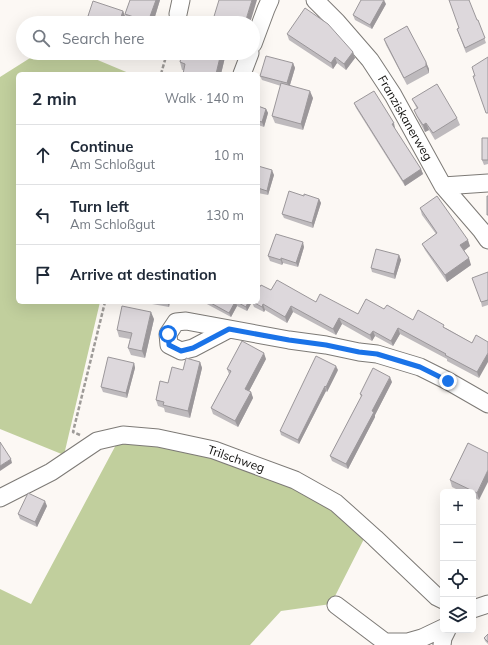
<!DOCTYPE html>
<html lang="en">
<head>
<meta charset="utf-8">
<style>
  body { margin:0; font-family:Mulish,sans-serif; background:#f6f6f7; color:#1f2937 }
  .controls { position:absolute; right:12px; bottom:12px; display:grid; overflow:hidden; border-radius:6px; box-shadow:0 4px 16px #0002 }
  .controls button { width:36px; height:36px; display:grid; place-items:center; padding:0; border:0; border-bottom:1px solid #e0e1e3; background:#fff; color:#1f2937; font:20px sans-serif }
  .stop { position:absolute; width:12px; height:12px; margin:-9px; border:3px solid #1a73e8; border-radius:50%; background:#fff }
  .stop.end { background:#1a73e8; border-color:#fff; box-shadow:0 1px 4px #0008 }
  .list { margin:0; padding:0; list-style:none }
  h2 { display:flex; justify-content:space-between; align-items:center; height:52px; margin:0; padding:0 16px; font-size:17px }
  h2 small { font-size:13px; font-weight:400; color:#747a83 }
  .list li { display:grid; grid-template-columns:26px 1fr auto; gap:12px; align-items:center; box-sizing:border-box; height:60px; padding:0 16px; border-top:1px solid #e0e1e3 }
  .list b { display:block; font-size:15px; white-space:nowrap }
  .list p { margin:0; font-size:13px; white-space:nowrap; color:#747a83 }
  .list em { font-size:13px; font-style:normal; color:#747a83 }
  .icon { flex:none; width:22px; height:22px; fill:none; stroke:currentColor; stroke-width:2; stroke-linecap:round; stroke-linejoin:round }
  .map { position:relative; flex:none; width:488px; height:645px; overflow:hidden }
  .search { position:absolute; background:#fff; box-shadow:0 4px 16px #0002; left:16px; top:16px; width:244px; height:44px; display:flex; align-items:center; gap:10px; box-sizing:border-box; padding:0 14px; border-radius:22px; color:#747a83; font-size:15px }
  .panel { position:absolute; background:#fff; box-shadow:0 4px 16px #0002; left:16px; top:72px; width:244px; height:232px; border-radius:6px }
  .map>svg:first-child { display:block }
</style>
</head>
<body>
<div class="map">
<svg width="488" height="645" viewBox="0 0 488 645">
  <rect width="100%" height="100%" fill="#fcf8f4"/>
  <!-- green -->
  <path fill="#c1cf9d" d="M 38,53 L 81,53 L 131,74 L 18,74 L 18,302 L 100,302 L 64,455 L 0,429 L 0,77 Z
    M 118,441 L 212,455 L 293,484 L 333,508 L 365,537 L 331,604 L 281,611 L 250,645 L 0,645 L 0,589 L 31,604 Z"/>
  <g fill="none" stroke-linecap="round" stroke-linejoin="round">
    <defs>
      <path id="minor" d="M 315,0 L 337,22 L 370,60 L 393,95 L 443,186 L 481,230 L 488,240
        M 178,14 L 181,0
        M 253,44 L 266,9 L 270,0
        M 242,74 L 250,53
        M 443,186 L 488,183
        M 229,329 L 193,348 L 181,351 L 169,345 L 168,334 L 176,322 L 186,321 L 289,340 L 326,345 L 359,352 L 377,354 L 420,367 L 448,381 L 488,404
        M 0,498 L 51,472 L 97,441 L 123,435 L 158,438 L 214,450 L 295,480 L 336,503 L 375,538 L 437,597 L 443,600
        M 336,605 L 385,642 L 408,642 L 422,638 L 443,628
        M 473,609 L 488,604
        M 442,645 L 443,638 L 447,630"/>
    </defs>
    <!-- minor casing -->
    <use href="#minor" stroke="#7d7a76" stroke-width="19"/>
    <!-- path -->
    <path stroke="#9e9b98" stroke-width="2.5" stroke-dasharray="4 2" stroke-linecap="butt" d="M 161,74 L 167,53
      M 80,435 L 73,432 L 105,302"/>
    <!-- minor -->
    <use href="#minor" stroke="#fff" stroke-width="17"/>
  </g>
  <!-- wall -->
  <path fill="#bebabd" d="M 130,0 L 160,0 L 153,23 L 134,23 L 127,21 L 125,14 Z
    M 386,4 L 372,29 L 355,20 L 353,15 Z
    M 123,11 L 125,16 L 122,23 L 97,23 L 90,21 L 88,16 Z
    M 478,20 L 486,43 L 466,53 L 457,29 Z
    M 407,26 L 429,69 L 429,73 L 407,85 L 386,45 L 384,39 Z
    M 287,34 L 353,52 L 355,58 L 346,70 L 337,63 L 333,69 L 289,40 Z
    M 182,53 L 226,53 L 221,74 L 182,70 L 180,62 Z
    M 293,63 L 295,68 L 290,85 L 313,98 L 303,130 L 275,123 L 272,116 L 281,86 L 262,80 L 260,76 Z
    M 412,99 L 457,118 L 460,125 L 435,140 L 429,130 L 425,132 L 420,123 L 417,117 L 414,110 L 417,109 Z
    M 354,103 L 395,128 L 394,128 L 421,169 L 423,174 L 405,186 L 356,108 Z
    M 258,106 L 266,109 L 268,113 L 264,127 L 258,125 Z
    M 488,138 L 488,164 L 484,165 L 482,160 Z
    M 258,166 L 274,175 L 268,195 L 258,193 Z
    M 304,196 L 319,199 L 321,203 L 313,228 L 284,218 L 282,214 Z
    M 420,208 L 470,246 L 464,251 L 471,265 L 447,282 L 425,250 L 422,244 L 436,234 L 422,215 Z
    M 304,247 L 298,267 L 283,263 L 282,265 L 270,261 L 268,256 Z
    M 399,255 L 401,260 L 395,279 L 372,272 L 371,268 Z
    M 488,272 L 488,305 L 482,307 L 481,302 Z
    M 271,290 L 316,302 L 358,314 L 384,309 L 413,320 L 446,328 L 472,343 L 479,378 L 447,361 L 447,359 L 400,334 L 393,346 L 375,336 L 372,341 L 342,324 L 336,335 L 293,312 L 287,323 L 265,310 L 264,312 L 254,307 L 252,302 L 258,302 Z
    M 151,302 L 170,302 L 169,307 L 152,304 Z
    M 204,302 L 252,302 L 247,311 L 237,306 L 231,317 L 205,303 Z
    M 154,319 L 145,358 L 131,355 L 128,348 L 130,339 L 119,337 L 117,330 Z
    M 266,359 L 249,391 L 251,392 L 253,398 L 238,427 L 213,414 L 211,408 L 229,374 L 227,369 Z
    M 200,362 L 202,368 L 190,418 L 165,412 L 164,408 L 158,406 L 156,400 L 168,383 L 183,370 Z
    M 134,363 L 135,368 L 127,398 L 103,392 L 101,387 Z
    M 338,370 L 327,392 L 326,391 L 299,444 L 281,435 L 280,431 Z
    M 392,382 L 375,415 L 375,417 L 348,469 L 332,461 L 330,456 L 361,397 L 360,394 Z
    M 468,443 L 479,500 L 473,497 L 473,492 L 462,492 L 452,487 L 450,480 Z
    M 47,506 L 37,527 L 20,519 L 18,514 Z
    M 488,634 L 488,644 L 485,641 L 484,638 Z"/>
  <!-- shaded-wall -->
  <path fill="#9b979a" d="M 156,0 L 160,0 L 153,23 L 148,23 L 148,22 Z
    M 252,0 L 257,0 L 250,23 L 245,23 Z
    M 384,0 L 386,4 L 372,29 L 370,25 Z
    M 123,11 L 125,16 L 122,23 L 119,23 Z
    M 353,52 L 355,58 L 346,70 L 344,64 Z
    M 221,53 L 226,53 L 221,74 L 216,74 Z
    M 335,57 L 337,63 L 333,69 L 331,63 Z
    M 426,62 L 429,69 L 429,73 L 426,66 Z
    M 293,63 L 295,68 L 289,88 L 287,83 Z
    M 310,91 L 313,98 L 303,130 L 301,124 Z
    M 266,109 L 268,113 L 264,127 L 262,122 Z
    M 394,123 L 395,128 L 393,129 L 392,124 Z
    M 426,123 L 429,130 L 425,132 L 423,125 Z
    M 421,169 L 423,174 L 405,186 L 403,181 Z
    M 272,170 L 274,175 L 268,195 L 267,191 Z
    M 319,199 L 321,203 L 313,228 L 312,223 Z
    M 468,240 L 470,246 L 462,252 L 460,245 Z
    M 303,242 L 304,247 L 298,267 L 296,263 Z
    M 399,255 L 401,260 L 395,279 L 394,274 Z
    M 281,258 L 283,263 L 282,265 L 281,260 Z
    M 469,258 L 471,265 L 447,282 L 445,275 Z
    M 167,302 L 170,302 L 169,307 Z
    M 235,302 L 236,302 L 237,306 L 231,317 L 229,313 Z
    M 248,302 L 252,302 L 247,311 L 246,307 Z
    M 263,304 L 265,310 L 264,312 L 262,307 Z
    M 291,306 L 293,312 L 287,323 L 285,317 Z
    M 151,312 L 154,319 L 145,358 L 142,351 Z
    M 339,318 L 342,324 L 336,335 L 333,329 Z
    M 398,328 L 400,334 L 393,346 L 391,341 Z
    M 373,331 L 375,336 L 372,341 L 370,335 Z
    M 264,353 L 266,359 L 247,395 L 245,389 Z
    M 488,353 L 488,362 L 479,378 L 477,372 Z
    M 200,362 L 202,368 L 190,418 L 188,411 Z
    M 134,363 L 135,368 L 127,398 L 126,393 Z
    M 336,366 L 338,370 L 327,392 L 326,387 Z
    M 390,377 L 392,382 L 375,415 L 375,417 L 348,469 L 346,464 L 372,411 Z
    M 325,386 L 326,391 L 299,444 L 298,440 Z
    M 251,392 L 253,398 L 238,427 L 235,421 Z
    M 11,459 L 12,463 L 0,471 L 0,466 Z
    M 488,470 L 488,482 L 479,500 L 477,493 Z
    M 45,501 L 47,506 L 37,527 L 35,522 Z"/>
  <!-- building -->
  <path fill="#ddd8dc" stroke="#9b979a" d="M 130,0 L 156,0 L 148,22 L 125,14 Z
    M 219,0 L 252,0 L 245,23 L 212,23 Z
    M 361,0 L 384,0 L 370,25 L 353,15 Z
    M 449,0 L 469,0 L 477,20 L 478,20 L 485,38 L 465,48 L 457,29 L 459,28 Z
    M 93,1 L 123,11 L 119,23 L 109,23 L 88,16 Z
    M 305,8 L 328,24 L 353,52 L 344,64 L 335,57 L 331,63 L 287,34 Z
    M 407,26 L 426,62 L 426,66 L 404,78 L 384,39 Z
    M 182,53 L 221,53 L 216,74 L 183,74 L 185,64 L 180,62 Z
    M 266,56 L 293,63 L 287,83 L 260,76 Z
    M 488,57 L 488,113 L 486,113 L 473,76 L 475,76 L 472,67 Z
    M 281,83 L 310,91 L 301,124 L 272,116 Z
    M 437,84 L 457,118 L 433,133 L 426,123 L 423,125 L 417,116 L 414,110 L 418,108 L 412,99 Z
    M 374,91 L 394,123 L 392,124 L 421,169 L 403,181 L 354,103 Z
    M 258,106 L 266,109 L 262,122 L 258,121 Z
    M 482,138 L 488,138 L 488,160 L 482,160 Z
    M 258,166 L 272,170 L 267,191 L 258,188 Z
    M 289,191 L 304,196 L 304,194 L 319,199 L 312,223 L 282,214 Z
    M 437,196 L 468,240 L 460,245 L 469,258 L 445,275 L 422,244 L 437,233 L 420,208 Z
    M 487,196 L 488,196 L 488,215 L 487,215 Z
    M 276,234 L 303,242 L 296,263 L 281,258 L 281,260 L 268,256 Z
    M 376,249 L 399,255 L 394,274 L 371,268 Z
    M 488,272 L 488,300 L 481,302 L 472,278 Z
    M 277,280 L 316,302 L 320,294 L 358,314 L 366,299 L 384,309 L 387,305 L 413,320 L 418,310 L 444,325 L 443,327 L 472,343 L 476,335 L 488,342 L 488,353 L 477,372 L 445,355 L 446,354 L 398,328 L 391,341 L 373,331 L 370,335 L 339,318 L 333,329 L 291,306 L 285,317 L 263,304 L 262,307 L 253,302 L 258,302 L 258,290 L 261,285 L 271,290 Z
    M 209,302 L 235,302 L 229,313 Z
    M 237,302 L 248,302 L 246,307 Z
    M 122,306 L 151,312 L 142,351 L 128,348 L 132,333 L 117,330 Z
    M 242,341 L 264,353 L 245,389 L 251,392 L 235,421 L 211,408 L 231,371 L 227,369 Z
    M 316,356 L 336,366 L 326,387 L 325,386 L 298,440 L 280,431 Z
    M 108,357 L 134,363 L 126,393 L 101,387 Z
    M 186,358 L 200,362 L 188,411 L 163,405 L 164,402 L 156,400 L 160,381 L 168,383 L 172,367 L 183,370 Z
    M 373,368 L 390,377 L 372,411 L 374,412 L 346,464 L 330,456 L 362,395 L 360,394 Z
    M 0,442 L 11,459 L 0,466 Z
    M 468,443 L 488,453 L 488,470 L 477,493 L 450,480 Z
    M 28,493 L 45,501 L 35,522 L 18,514 Z
    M 488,634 L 488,642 L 484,638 Z"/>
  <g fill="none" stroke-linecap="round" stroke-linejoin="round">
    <!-- route -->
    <path stroke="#1a73e8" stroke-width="5" d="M 168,334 L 169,345 L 181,351 L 193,348 L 229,329 L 289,340 L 326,345 L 359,352 L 377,354 L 420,367 L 448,381"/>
  </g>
  <g text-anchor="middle" stroke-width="3" stroke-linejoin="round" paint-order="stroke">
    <!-- street labels -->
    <g font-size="12" fill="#11100e" stroke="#fff">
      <text transform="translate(405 118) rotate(60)" y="4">Franziskanerweg</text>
      <text transform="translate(236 459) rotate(19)" y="4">Trilschweg</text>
    </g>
  </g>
</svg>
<div class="controls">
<button>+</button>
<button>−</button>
<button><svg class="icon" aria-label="locate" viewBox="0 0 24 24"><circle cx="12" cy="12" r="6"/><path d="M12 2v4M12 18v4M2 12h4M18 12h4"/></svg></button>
<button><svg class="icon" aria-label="layers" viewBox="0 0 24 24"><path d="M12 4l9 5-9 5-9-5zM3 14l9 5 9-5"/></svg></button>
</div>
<div class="stop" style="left:168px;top:334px"></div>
<div class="stop end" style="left:448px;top:381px"></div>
<div class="search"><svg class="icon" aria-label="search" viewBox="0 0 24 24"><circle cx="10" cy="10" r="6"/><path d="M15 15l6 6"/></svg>Search here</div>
<section class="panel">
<h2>2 min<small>Walk · 140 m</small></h2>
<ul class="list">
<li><svg class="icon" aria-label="ahead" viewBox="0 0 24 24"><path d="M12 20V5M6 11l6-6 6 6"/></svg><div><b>Continue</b><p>Am Schloßgut</p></div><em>10 m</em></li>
<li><svg class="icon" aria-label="left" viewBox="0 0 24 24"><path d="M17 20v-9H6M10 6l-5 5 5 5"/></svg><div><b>Turn left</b><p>Am Schloßgut</p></div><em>130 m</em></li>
<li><svg class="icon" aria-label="arrive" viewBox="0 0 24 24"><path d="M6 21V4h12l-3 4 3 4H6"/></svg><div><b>Arrive at destination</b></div></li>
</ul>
</section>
</div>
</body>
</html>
